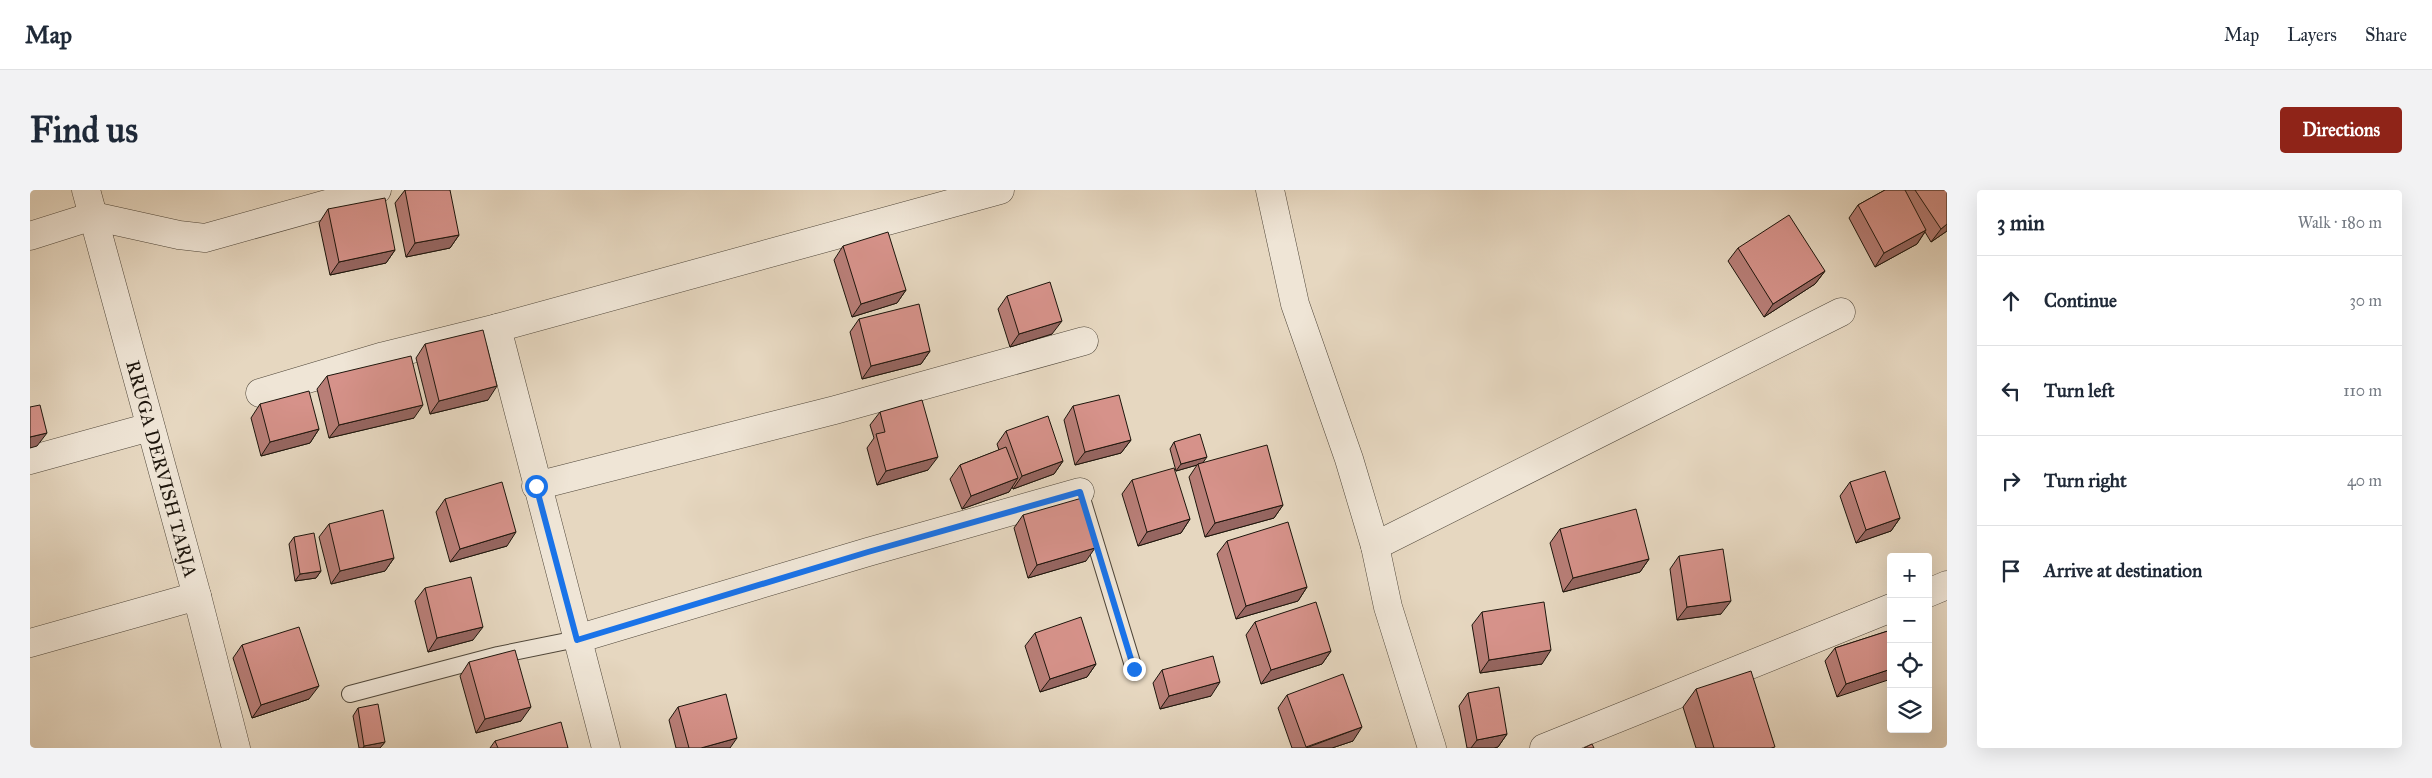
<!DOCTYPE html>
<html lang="en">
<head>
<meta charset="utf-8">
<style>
  body { margin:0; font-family:"IM FELL Great Primer",serif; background:#f2f2f3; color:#1f2937 }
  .controls { position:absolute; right:15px; bottom:15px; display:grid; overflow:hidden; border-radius:5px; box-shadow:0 5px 20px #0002 }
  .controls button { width:45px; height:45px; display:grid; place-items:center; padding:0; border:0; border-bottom:1px solid #e0e1e3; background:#fff; color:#1f2937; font:25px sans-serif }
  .stop { position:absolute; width:15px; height:15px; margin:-11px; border:4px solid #1a73e8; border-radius:50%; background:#fff }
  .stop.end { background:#1a73e8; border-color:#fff; box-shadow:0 1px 5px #0008 }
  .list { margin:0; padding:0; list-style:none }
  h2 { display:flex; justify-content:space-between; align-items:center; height:65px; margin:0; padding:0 20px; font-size:21px }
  h2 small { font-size:16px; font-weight:400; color:#747a83 }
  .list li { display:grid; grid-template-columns:32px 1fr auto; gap:15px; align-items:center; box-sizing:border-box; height:90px; padding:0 20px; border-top:1px solid #e0e1e3 }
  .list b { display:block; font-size:19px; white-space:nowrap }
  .list em { font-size:16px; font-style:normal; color:#747a83 }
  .icon { flex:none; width:28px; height:28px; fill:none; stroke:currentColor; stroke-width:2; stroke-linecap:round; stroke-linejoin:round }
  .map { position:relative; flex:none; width:1917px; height:558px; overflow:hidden; border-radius:5px }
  header { display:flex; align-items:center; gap:30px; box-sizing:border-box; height:70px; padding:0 25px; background:#fff; border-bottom:1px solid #e0e1e3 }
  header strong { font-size:24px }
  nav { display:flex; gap:28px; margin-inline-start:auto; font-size:18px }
  .intro { display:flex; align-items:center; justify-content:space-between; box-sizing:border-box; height:120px; padding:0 30px }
  h1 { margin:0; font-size:35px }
  .button { padding:12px 22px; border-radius:5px; background:#8f2418; color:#fff; font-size:18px; font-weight:700 }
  main { display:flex; gap:30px; padding:0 30px }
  aside { flex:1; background:#fff; border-radius:5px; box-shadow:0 5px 20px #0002 }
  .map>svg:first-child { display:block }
</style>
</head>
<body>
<header>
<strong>Map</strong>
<nav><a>Map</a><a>Layers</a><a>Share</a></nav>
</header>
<div class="intro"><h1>Find us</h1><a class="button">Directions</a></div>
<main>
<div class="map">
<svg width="1917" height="558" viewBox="0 0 1917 558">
  <rect width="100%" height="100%" fill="#e6d7c0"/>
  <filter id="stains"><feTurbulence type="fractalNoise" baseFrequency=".004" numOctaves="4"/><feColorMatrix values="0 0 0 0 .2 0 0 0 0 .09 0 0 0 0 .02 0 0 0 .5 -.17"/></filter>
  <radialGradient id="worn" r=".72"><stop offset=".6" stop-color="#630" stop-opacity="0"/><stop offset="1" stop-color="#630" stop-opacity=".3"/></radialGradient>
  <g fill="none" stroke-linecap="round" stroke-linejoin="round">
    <defs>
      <path id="lane" d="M 1050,302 L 1104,479
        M 320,504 L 468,465 L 547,449"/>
      <g id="street">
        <path id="s1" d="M 56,0 L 167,406 L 206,558"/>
        <path d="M 1240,0 L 1265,114 L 1319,269 L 1345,356 L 1358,417 L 1402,558"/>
        <path d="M 0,46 L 63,26 L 149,45 L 175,48 L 347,0"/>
        <path d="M 467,138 L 576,558"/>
        <path d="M 230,203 L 354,166 L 467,138 L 970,0"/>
        <path d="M 0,270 L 120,237"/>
        <path d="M 506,296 L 805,220 L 1054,151"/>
        <path d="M 1345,356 L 1811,122"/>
        <path d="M 1898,403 L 1917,395"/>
        <path d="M 547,449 L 838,362 L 1050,302"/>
        <path d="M 0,453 L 167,406"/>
        <path d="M 1514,558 L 1861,418"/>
      </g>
    </defs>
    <!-- lane casing -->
    <use href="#lane" stroke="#4f4639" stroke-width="18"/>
    <!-- street casing -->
    <use href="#street" stroke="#4f4639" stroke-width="29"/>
    <!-- lane -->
    <use href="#lane" stroke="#efe5d6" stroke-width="16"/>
    <!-- street -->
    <use href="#street" stroke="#efe5d6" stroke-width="28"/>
  </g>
  <!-- wall -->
  <path fill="#b87e77" stroke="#1d150c" d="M 375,0 L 429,45 L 420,58 L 376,67 L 365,13 Z
    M 1855,0 L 1917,0 L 1917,41 L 1901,52 L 1895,42 L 1887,54 L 1845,77 L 1819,28 L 1828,15 Z
    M 298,19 L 365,60 L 356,73 L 300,85 L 289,33 Z
    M 813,56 L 876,100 L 867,113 L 822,127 L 804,70 Z
    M 1708,58 L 1795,81 L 1785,94 L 1734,127 L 1698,71 Z
    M 977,106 L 1022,144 L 980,157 L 968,119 Z
    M 829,129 L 900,161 L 891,174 L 832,189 L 820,142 Z
    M 395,154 L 458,210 L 400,224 L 386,168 Z
    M 297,186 L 384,228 L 299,248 L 287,199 Z
    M 230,214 L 289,239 L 280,253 L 231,266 L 221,228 Z
    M 1043,216 L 1101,250 L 1091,263 L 1045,275 L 1034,230 Z
    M 850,222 L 898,280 L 847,295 L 837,258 L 844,248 L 840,235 Z
    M 976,241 L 1033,271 L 1024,284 L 983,299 L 982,297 L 979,302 L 932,319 L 920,289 L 930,275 L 969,260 L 967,254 Z
    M 1144,252 L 1173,273 L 1253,315 L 1244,328 L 1175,347 L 1159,287 L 1167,275 L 1146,281 L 1140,259 Z
    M 1102,290 L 1160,329 L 1151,343 L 1108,356 L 1092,304 Z
    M 1820,292 L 1870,328 L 1861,341 L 1826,353 L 1810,306 Z
    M 415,309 L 477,356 L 420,372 L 406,322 Z
    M 993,325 L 1056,371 L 998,388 L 984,338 Z
    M 299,334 L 364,368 L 355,381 L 301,394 L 289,347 Z
    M 1530,339 L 1619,369 L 1610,382 L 1533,402 L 1520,353 Z
    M 264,347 L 291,381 L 286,388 L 265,391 L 259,354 Z
    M 1197,351 L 1277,397 L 1268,411 L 1206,429 L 1187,364 Z
    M 1649,366 L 1691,424 L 1647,430 L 1640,379 Z
    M 395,398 L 443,450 L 398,462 L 385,411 Z
    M 1452,422 L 1512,474 L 1450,483 L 1442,435 Z
    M 1225,432 L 1301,461 L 1292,474 L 1231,494 L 1216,445 Z
    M 1861,440 L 1807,507 L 1795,471 L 1805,458 Z
    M 1005,443 L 1066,474 L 1057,487 L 1010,502 L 995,456 Z
    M 212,455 L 279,509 L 222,528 L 203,468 Z
    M 439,472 L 491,531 L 446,543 L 430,486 Z
    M 1132,480 L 1181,506 L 1130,519 L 1123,493 Z
    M 1666,499 L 1744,558 L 1666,558 L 1653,517 Z
    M 1438,503 L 1477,544 L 1468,557 L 1464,558 L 1437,558 L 1429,516 Z
    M 1257,505 L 1323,551 L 1302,558 L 1262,558 L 1248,518 Z
    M 648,517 L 700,558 L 646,558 L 639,530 Z
    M 328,518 L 355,552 L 350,558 L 329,558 L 323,526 Z
    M 465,551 L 538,558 L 460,558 Z"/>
  <!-- shaded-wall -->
  <path fill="#966661" stroke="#1d150c" d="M 1917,34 L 1917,41 L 1901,52 L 1911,39 Z
    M 1896,40 L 1887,54 L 1845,77 L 1854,63 Z
    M 429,45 L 420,58 L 376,67 L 385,53 Z
    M 365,60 L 356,73 L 300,85 L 309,72 Z
    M 1795,81 L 1785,94 L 1734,127 L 1743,114 Z
    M 876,100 L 867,113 L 822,127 L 831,114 Z
    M 1032,131 L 1022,144 L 980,157 L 989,144 Z
    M 900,161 L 891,174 L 832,189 L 841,176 Z
    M 467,196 L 458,210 L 400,224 L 409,211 Z
    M 393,215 L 384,228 L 299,248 L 309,235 Z
    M 289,239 L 280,253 L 231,266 L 240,252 Z
    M 17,243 L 7,256 L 0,258 L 0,247 Z
    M 1101,250 L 1091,263 L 1045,275 L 1055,262 Z
    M 908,267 L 898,280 L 847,295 L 856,281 Z
    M 1177,267 L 1172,274 L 1168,274 L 1167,275 L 1146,281 L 1151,274 Z
    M 1033,271 L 1024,284 L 983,299 L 992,286 Z
    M 988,288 L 979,302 L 932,319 L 941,306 Z
    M 1253,315 L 1244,328 L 1175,347 L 1185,333 Z
    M 1870,328 L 1861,341 L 1826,353 L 1836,340 Z
    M 1160,329 L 1151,343 L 1108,356 L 1117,342 Z
    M 486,342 L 477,356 L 420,372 L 430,359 Z
    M 1065,358 L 1056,371 L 998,388 L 1007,375 Z
    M 364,368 L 355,381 L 301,394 L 310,381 Z
    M 1619,369 L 1610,382 L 1533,402 L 1543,388 Z
    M 291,381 L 286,388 L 265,391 L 270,384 Z
    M 1277,397 L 1268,411 L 1206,429 L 1216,416 Z
    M 1701,411 L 1691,424 L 1647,430 L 1657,417 Z
    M 453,437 L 443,450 L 398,462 L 407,448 Z
    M 1521,460 L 1512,474 L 1450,483 L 1459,470 Z
    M 1301,461 L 1292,474 L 1231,494 L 1241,480 Z
    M 1066,474 L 1057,487 L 1010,502 L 1020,489 Z
    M 1861,479 L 1861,489 L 1807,507 L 1816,494 Z
    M 1190,492 L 1181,506 L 1130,519 L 1139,506 Z
    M 289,496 L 279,509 L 222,528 L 231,515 Z
    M 501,517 L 491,531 L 446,543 L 455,529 Z
    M 1332,537 L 1323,551 L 1302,558 L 1276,558 Z
    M 1477,544 L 1468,557 L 1464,558 L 1441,558 L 1447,550 Z
    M 707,548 L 700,558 L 671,558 Z
    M 355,552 L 350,558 L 333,558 L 334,556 Z"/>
  <!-- building -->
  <path fill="#d6928a" stroke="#1d150c" d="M 375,0 L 420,0 L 429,45 L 385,53 Z
    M 1855,0 L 1875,0 L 1896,40 L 1854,63 L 1828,15 Z
    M 1885,0 L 1917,0 L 1917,34 L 1911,39 Z
    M 355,8 L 365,60 L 309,72 L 298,19 Z
    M 1759,25 L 1795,81 L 1743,114 L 1708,58 Z
    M 858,42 L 876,100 L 831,114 L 813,56 Z
    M 1020,92 L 1032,131 L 989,144 L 977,106 Z
    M 889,114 L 900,161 L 841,176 L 829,129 Z
    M 453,140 L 467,196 L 409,211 L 395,154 Z
    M 381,166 L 393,215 L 309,235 L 297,186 Z
    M 279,201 L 289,239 L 240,252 L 230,214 Z
    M 1089,205 L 1101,250 L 1055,262 L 1043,216 Z
    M 892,210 L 908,267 L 856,281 L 846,244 L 855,242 L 850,222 Z
    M 10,215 L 17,243 L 0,247 L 0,217 Z
    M 1018,226 L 1033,271 L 992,286 L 976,241 Z
    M 1170,244 L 1177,267 L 1151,274 L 1144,252 Z
    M 1237,255 L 1253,315 L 1185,333 L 1168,274 Z
    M 976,257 L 988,288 L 941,306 L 930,275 Z
    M 1144,278 L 1160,329 L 1117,342 L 1102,290 Z
    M 1855,281 L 1870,328 L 1836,340 L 1820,292 Z
    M 472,292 L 486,342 L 430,359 L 415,309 Z
    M 1052,308 L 1065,358 L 1007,375 L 993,325 Z
    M 1606,319 L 1619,369 L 1543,388 L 1530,339 Z
    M 353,320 L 364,368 L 310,381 L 299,334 Z
    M 1258,332 L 1277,397 L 1216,416 L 1197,351 Z
    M 284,343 L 291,381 L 270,384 L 264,347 Z
    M 1693,359 L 1701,411 L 1657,417 L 1649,366 Z
    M 441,387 L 453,437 L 407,448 L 395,398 Z
    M 1286,412 L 1301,461 L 1241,480 L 1225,432 Z
    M 1514,412 L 1521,460 L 1459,470 L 1452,422 Z
    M 1051,427 L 1066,474 L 1020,489 L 1005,443 Z
    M 269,437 L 289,496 L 231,515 L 212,455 Z
    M 1861,440 L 1861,479 L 1816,494 L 1805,458 Z
    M 485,460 L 501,517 L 455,529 L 439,472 Z
    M 1183,466 L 1190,492 L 1139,506 L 1132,480 Z
    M 1721,481 L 1745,557 L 1741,558 L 1684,558 L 1666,499 Z
    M 1313,484 L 1332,537 L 1276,557 L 1257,505 Z
    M 1469,497 L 1477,544 L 1447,550 L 1438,503 Z
    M 696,504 L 707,548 L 671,558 L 659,558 L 648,517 Z
    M 348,514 L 355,552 L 334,556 L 328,518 Z
    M 531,532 L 538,558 L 468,558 L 465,551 Z
    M 1562,554 L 1564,558 L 1554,558 Z"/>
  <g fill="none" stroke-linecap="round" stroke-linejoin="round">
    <!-- route -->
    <path stroke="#1a73e8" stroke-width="6" d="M 506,296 L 547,450 L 838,362 L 1050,302 L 1104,479"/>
  </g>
  <g text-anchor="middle" stroke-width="4" stroke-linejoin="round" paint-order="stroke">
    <!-- street labels -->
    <g font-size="19" fill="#1d150c" stroke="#efe5d6">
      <text dy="7" stroke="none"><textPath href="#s1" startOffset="289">RRUGA DERVISH TARJA</textPath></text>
    </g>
  </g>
  <rect width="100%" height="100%" filter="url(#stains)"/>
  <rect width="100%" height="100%" fill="url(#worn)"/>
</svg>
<div class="controls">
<button>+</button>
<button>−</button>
<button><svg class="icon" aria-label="locate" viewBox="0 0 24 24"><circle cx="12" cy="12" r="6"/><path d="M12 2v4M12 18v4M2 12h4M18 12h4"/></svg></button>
<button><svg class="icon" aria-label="layers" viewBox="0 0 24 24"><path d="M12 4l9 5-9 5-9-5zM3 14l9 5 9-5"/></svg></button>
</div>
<div class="stop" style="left:506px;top:296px"></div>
<div class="stop end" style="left:1104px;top:479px"></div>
</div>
<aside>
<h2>3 min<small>Walk · 180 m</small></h2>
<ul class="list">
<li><svg class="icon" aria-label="ahead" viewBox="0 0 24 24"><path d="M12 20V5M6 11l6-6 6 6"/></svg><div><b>Continue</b></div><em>30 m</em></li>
<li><svg class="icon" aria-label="left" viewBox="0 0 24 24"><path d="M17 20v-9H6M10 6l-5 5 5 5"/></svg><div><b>Turn left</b></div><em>110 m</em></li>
<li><svg class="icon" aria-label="right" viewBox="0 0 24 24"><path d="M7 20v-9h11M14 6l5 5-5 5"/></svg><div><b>Turn right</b></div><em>40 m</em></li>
<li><svg class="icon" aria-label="arrive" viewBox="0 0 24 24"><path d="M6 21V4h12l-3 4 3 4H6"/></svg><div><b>Arrive at destination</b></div></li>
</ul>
</aside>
</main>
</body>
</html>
